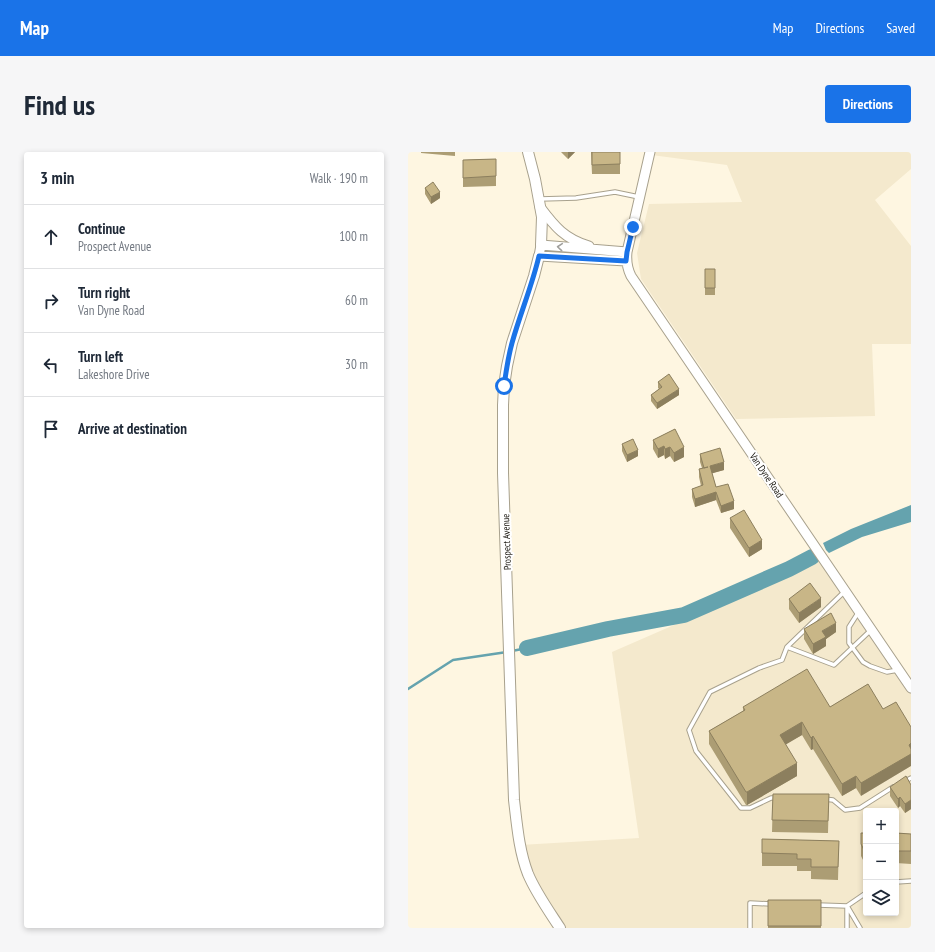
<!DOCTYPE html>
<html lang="en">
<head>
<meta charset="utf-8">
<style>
  body { margin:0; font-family:"PT Sans Narrow",sans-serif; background:#f6f6f7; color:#1f2937 }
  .controls { position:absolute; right:12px; bottom:12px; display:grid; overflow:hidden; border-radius:4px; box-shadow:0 2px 6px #0003 }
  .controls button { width:36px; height:36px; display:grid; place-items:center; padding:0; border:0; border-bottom:1px solid #e0e1e3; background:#fff; color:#1f2937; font:20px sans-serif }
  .stop { position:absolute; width:12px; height:12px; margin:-9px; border:3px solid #1a73e8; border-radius:50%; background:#fff }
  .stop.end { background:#1a73e8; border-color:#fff; box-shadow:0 1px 4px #0008 }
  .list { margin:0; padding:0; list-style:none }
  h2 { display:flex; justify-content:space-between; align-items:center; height:52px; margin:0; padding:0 16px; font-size:17px }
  h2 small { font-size:13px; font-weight:400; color:#747a83 }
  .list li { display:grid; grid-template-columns:26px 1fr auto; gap:12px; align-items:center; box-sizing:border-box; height:64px; padding:0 16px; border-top:1px solid #e0e1e3 }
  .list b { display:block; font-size:15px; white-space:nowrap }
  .list p { margin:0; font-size:13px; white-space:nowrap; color:#747a83 }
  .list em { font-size:13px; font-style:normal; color:#747a83 }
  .icon { flex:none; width:22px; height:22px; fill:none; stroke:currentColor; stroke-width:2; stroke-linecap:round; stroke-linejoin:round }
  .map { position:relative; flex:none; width:503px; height:776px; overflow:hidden; border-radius:4px }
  header { display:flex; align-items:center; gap:24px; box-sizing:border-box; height:56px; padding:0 20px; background:#1a73e8; color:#fff }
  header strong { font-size:19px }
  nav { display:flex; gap:22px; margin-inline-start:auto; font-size:14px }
  .intro { display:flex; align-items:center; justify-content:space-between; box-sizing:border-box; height:96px; padding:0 24px }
  h1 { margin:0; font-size:28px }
  .button { padding:10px 18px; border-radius:4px; background:#1a73e8; color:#fff; font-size:14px; font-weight:700 }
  main { display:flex; gap:24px; padding:0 24px }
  aside { flex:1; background:#fff; border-radius:4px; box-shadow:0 2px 6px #0003 }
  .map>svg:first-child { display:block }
</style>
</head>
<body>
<header>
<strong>Map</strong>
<nav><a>Map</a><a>Directions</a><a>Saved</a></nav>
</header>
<div class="intro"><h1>Find us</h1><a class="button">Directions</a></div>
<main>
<aside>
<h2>3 min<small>Walk · 190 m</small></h2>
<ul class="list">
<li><svg class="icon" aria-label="ahead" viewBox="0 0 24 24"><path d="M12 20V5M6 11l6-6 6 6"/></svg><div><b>Continue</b><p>Prospect Avenue</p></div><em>100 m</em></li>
<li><svg class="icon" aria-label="right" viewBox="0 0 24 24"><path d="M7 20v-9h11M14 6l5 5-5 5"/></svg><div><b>Turn right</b><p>Van Dyne Road</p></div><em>60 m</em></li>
<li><svg class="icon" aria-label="left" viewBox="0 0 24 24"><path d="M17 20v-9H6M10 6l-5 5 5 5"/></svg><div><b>Turn left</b><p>Lakeshore Drive</p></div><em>30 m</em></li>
<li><svg class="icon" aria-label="arrive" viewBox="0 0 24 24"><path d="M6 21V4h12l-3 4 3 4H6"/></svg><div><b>Arrive at destination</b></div></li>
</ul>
</aside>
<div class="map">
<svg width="503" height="776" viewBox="0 0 503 776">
  <rect width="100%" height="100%" fill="#fef6e1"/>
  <!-- built -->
  <path fill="#f4e9cd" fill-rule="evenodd" d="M 236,0 L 503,0 L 503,17 L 467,48 L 503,94 L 503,192 L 464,192 L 467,264 L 328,267 L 233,127 L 229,101 L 241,52 L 334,50 L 319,13 L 236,2 Z
    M 415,408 L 503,536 L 503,776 L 152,776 L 138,754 L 112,693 L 231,686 L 204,500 ZM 458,659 L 488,659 L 488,761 L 458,761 Z"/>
  <!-- water -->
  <path fill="#65a3ae" d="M 503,353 L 503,370 L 454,385 L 421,401 L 418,398 L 415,391 L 443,377 Z"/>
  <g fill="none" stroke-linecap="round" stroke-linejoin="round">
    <!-- stream -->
    <path stroke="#65a3ae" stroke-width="2.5" d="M 104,499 L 119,496
      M 0,537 L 45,508 L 99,500"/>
    <!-- river -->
    <path stroke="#65a3ae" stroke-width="16" d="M 119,496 L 200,477 L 276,463 L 381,417 L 404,405"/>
    <defs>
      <path id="service" d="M 132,47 L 168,46 L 207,40 L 231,45
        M 436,440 L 379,495 L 426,513 L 463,478
        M 450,461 L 441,475 L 441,491 L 455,510 L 462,514 L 479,520 L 490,518
        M 495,630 L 503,626
        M 368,646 L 363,646 L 342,656 L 333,656 L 288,599 L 281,578 L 302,540 L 351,516 L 374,508 L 379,495
        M 416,647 L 425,648 L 437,658 L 452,656 L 485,635
        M 488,730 L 503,729
        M 410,753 L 439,754 L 439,776
        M 342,776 L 342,751 L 363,752
        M 452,776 L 439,754 L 458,741"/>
      <path id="tertiary" d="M 242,0 L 219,100 C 218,110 219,116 223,124 C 317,261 409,399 503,536
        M 132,55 C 147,75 157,87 181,94
        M 218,109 L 131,104 L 133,93 L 219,100"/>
      <path id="secondary" d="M 120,0 L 127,27 L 134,65 L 133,93
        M 131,104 L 126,124 L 104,191 L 99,214 L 96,234 L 95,253 L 95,321 L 106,648 C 109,673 111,699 120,722 C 128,741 141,759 152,776"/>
    </defs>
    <!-- service casing -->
    <use href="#service" stroke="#a8a18d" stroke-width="5.5"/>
    <!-- tertiary casing -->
    <use href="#tertiary" stroke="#a8a18d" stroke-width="11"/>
    <!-- secondary casing -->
    <use href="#secondary" stroke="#a8a18d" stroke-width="12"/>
    <!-- service -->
    <use href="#service" stroke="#fff" stroke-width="3.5"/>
    <!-- tertiary -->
    <use href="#tertiary" stroke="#fff" stroke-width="9"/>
    <!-- secondary -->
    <use href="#secondary" stroke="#fff" stroke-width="10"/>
  </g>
  <!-- wall -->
  <path fill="#ac9d74" d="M 13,0 L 47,0 L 47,4 L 13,1 Z
    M 153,0 L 167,0 L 160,7 Z
    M 183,0 L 212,0 L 212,22 L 184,22 Z
    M 88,7 L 88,34 L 55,35 L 55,8 Z
    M 17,36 L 32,46 L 23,52 L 17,42 Z
    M 297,117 L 307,117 L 307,143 L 297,143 Z
    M 250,230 L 271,243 L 249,257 L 243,249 L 243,243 L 251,237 L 250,236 Z
    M 267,277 L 276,305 L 266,310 L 262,304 L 257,307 L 256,303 L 250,306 L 245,297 L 245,288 Z
    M 214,292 L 230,304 L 219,310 L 214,299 Z
    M 292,302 L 316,318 L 304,321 L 308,335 L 326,357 L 313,361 L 308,348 L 287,355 L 284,345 L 284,337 L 293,334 L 291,325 L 291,317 L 294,316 L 292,310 Z
    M 322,366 L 354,397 L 341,405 L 322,376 Z
    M 381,447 L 413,455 L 391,471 L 381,457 Z
    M 396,477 L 428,480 L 418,487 L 418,494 L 405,502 L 396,487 Z
    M 460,532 L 453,644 L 448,636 L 434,644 L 405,597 L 403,598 L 394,583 L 377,592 L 389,624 L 339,653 L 338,653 L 301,592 L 301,579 L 335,559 L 335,555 L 422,555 Z
    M 503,633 L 503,657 L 497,661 L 492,654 L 490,656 L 482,644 L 482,635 Z
    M 365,642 L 421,642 L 420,681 L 364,680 Z
    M 453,681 L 458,681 L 458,716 L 456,716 L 456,710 L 453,704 Z
    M 488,681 L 503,682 L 503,712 L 488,711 Z
    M 354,687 L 431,689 L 430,728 L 403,727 L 403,719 L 389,719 L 389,714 L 354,714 Z
    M 360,748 L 413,748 L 413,776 L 360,776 Z"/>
  <!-- shaded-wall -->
  <path fill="#8c7f5e" d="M 160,0 L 167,0 L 160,7 Z
    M 32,40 L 32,46 L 23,52 L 23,45 Z
    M 271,237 L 271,243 L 249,257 L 249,251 Z
    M 256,294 L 256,303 L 250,306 L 250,297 Z
    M 262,295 L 262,304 L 257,307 L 257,297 Z
    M 276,295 L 276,305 L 266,310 L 266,301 Z
    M 230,298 L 230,304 L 219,310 L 219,303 Z
    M 316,310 L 316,318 L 302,322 L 302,314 Z
    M 308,340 L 308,348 L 287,355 L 287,347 Z
    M 326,349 L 326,357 L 313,361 L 313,354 Z
    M 354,388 L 354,397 L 341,405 L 341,396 Z
    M 413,446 L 413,455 L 391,471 L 391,461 Z
    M 428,471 L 428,480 L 418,487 L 418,494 L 405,502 L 405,492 L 414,479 Z
    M 394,570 L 394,583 L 372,596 L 372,583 Z
    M 405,584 L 405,597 L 403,598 L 403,586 Z
    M 503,591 L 503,614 L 453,644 L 453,631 Z
    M 389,611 L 389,624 L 339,653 L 339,640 Z
    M 448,624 L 448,636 L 434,644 L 434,632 Z
    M 492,645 L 492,654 L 490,656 L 490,647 Z
    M 503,648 L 503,657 L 497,661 L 497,652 Z"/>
  <!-- building -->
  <path fill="#c8b687" stroke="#8c7f5e" d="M 184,0 L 212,0 L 212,12 L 184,13 Z
    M 88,7 L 88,24 L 55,26 L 55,8 Z
    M 25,30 L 32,40 L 23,45 L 17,36 Z
    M 297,117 L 307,117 L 307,136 L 297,136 Z
    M 261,222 L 271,237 L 249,251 L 243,243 L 254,235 L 250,230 Z
    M 267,277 L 276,295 L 266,301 L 262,295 L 257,297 L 256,294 L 250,297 L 245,288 Z
    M 225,287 L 230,298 L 219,303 L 214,292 Z
    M 312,296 L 316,310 L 302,314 L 308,335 L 320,332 L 326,349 L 313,354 L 308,340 L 287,347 L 284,337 L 295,333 L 291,317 L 300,315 L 296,316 L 292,302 Z
    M 336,358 L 354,388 L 341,396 L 322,366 Z
    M 402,431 L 413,446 L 391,461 L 381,447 Z
    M 423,461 L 428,471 L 414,479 L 418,485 L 405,492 L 396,477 Z
    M 399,517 L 422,555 L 460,532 L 475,557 L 488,550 L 503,575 L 503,591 L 501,593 L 503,597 L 503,602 L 453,631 L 448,624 L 434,632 L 405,584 L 403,586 L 394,570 L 372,583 L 389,611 L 339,640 L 338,640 L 301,579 L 337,558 L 335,555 Z
    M 498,624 L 503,633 L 503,648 L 497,652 L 492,645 L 490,647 L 482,635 Z
    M 365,642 L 421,642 L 420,669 L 364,668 Z
    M 453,681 L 458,681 L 458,703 L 456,703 L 456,698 L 453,692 Z
    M 488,681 L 503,682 L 503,699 L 488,699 Z
    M 354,687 L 431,689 L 430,715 L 403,715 L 403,707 L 389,707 L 389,702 L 354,701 Z
    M 360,748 L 413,748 L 413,774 L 360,774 Z"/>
  <!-- one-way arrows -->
  <defs><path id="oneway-chevron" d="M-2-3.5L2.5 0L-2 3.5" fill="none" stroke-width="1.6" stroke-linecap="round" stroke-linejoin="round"/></defs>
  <use stroke="#a1a09d" href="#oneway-chevron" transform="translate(152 95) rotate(-175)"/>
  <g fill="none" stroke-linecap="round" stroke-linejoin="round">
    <!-- route -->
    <path stroke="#1a73e8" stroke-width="5" d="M 96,234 C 98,220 100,205 104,191 C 112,162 124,134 131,104 L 218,109 L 219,100 L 225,75"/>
  </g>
  <g text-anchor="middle" stroke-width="4" stroke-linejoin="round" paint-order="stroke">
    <!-- street labels -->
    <g font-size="10" fill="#15120b" stroke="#fff">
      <text transform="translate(359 323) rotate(56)" y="4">Van Dyne Road</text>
      <text transform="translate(98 390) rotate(-92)" y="4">Prospect Avenue</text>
    </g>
  </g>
</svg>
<div class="controls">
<button>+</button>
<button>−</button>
<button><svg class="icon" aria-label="layers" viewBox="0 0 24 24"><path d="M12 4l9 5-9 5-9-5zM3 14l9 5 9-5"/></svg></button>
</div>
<div class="stop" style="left:96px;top:234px"></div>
<div class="stop end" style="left:225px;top:75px"></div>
</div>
</main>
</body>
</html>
